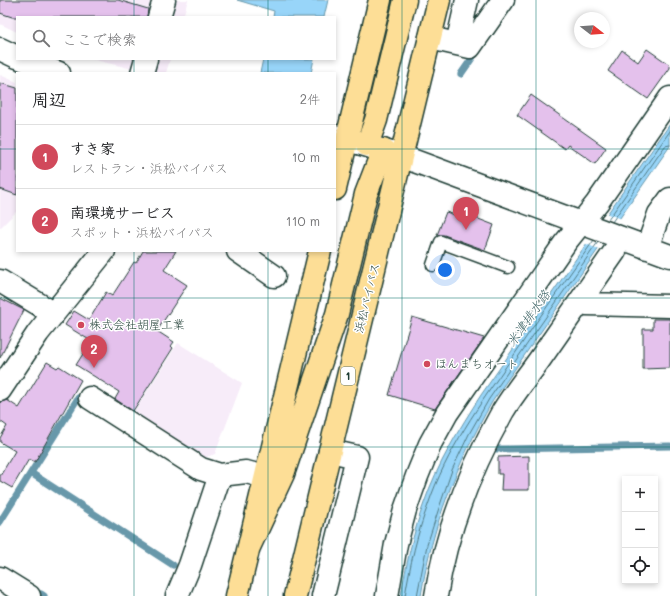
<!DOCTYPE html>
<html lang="ja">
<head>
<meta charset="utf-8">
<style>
  body { margin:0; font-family:Mali,"Klee One",sans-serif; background:#f2f2f2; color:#202124 }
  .controls { position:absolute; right:12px; bottom:12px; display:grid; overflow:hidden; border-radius:0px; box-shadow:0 2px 6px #0003 }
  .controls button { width:36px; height:36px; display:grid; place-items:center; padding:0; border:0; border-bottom:1px solid #e0e0e0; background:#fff; color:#202124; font:20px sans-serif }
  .compass { position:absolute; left:574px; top:12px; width:36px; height:36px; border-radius:50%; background:#fff; box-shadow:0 2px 6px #0003; rotate:107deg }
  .you { position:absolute; left:445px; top:270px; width:14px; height:14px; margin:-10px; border:3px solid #fff; border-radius:50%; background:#1a73e8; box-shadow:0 0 0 6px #1a73e833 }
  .badge { display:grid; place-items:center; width:26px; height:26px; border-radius:50%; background:#d1495b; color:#fff; font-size:13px; font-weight:700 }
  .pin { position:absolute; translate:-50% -33px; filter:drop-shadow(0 1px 2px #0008) }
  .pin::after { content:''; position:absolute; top:21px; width:14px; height:12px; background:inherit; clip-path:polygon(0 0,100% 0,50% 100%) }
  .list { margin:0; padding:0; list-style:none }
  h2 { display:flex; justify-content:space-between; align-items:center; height:52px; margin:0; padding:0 16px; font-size:17px }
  h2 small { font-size:13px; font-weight:400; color:#757577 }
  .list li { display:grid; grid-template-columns:26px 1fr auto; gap:12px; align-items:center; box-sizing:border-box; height:64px; padding:0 16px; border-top:1px solid #e0e0e0 }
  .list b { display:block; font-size:15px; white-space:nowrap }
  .list p { margin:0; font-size:13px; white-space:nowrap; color:#757577 }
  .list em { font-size:13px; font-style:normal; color:#757577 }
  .icon { flex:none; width:22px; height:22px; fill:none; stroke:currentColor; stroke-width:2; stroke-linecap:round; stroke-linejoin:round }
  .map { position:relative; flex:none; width:670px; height:596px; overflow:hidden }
  .search { position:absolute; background:#fff; box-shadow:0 2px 6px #0003; left:16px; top:16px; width:320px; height:44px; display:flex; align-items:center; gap:10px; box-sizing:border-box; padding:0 14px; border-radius:0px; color:#757577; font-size:15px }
  .panel { position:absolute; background:#fff; box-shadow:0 2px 6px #0003; left:16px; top:72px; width:320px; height:180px; border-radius:0px }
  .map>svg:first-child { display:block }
</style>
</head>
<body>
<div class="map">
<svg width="670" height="596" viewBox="0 0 670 596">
  <rect width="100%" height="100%" fill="#fff"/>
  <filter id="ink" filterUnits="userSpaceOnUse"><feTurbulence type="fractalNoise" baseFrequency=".025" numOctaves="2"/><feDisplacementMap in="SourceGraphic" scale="8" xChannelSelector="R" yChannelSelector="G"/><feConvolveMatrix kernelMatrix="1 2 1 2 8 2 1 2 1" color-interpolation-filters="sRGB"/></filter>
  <g filter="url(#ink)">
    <!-- built -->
    <path fill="#f7ecf9" d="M 0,0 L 188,0 L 183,17 L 17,17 L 17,32 L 0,24 Z
      M 91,59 L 170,59 L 166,73 L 149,73 Z
      M 0,75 L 17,82 L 17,211 L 0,228 Z
      M 178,343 L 242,383 L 215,454 L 197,460 L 130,418 Z"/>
    <!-- water -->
    <path fill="#98d5f9" stroke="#6898aa" d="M 237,0 L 328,0 L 324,17 L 273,17 L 274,11 Z
      M 263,59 L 314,59 L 311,73 L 260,73 Z
      M 670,124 L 670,146 L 492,402 C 457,464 432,525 421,596 L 401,596 C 406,565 413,533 424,503 C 437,465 459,429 481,395 Z"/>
    <!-- pier -->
    <path fill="#fff" d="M 605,213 L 622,219 L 600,250 L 584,243 Z"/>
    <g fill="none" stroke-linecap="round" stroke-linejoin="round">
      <!-- shore -->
      <path stroke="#4f7a83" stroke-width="1" d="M 608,220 L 670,131
        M 612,222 L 665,146 L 670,145
        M 405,596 C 410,565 417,534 428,505 C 446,451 480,404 512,358 C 539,318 566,279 594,240
        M 417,596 L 427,545 L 439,508 L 452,470 L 469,434 L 489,399 L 598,242"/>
      <!-- stream -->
      <path stroke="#6898aa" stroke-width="7" d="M 461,74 L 477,51
        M 497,449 L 670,446
        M 31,473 L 173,565
        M 0,522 L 78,398
        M 41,594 L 44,596"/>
    </g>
    <!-- building -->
    <path fill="#e4c1ec" stroke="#1f3d34" d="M 0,0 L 118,0 L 148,9 L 147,17 L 12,17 L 0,13 Z
      M 647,49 L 670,65 L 670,68 L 648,99 L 608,71 L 622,50 L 638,62 Z
      M 0,83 L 17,88 L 17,195 L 0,189 Z
      M 531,95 L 606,148 L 595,164 L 568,145 L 565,149 L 517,115 Z
      M 446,212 L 461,217 L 463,213 L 494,225 L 485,250 L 444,235 L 437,235 Z
      M 143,251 L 176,251 L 164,270 L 187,285 L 157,331 L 174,342 L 171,346 L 173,348 L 133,411 L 115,399 L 119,392 L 76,365 L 91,341 L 65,325 L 74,311 L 89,320 L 106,292 L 112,296 L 134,262 L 136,263 Z
      M 0,298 L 24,310 L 0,358 Z
      M 412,317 L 484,338 L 435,409 L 389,395 Z
      M 653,319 L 670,319 L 670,368 L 643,369 L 643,329 L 653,329 Z
      M 47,362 L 57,368 L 59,366 L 81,380 L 35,462 L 29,459 L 12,488 L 0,481 L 0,476 L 15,451 L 0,442 L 0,438 L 7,426 L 0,421 L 0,402 L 7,400 L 19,408 Z
      M 529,456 L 529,490 L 501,490 L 502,474 L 498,474 L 498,457 Z"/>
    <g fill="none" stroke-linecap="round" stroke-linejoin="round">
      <defs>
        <path id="service" d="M 433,265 L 441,242 L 508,267"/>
        <path id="minor" d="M 430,38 L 470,47 L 503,0
          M 457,44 L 467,0
          M 238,251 L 274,276
          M 0,281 L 40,305 L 53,315
          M 581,300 L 586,304 L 670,306
          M 0,390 L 38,333 L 104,251
          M 90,398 L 201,469 L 220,475
          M 0,578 L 29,596
          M 177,596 L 190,565 L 220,475 L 246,472 L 265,477
          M 323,596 L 357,457 L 330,451
          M 387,596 L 396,544 L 405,510 L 417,476 L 430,444 L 447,413 L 565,243 L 597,203 L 670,98
          M 436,596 C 446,531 471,468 503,411 C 514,393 528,376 540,359 C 565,323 590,287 615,251 L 620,238"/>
        <path id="tertiary" d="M 159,17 L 164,0
          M 0,49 L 17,57
          M 22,59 L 59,73
          M 142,73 L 146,59
          M 335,136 L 401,156 L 670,256
          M 647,248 L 659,214 L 670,199"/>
        <path id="trunk" d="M 367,145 L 376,120 L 405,0
          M 335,189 L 380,0
          M 249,547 L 283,474 L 337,314 L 366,194 L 383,150
          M 237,596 L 320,251
          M 295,596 L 439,0"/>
      </defs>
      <!-- service casing -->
      <use href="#service" stroke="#1f3d34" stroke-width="15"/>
      <!-- minor casing -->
      <use href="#minor" stroke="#1f3d34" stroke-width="25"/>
      <!-- tertiary casing -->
      <use href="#tertiary" stroke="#1f3d34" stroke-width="25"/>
      <!-- trunk casing -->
      <use href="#trunk" stroke="#1f3d34" stroke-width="25"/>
      <!-- service -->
      <use href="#service" stroke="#fff" stroke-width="12"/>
      <!-- minor -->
      <use href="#minor" stroke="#fff" stroke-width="22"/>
      <!-- tertiary -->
      <use href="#tertiary" stroke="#fff" stroke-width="22"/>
      <!-- trunk -->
      <use href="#trunk" stroke="#fdde96" stroke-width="22"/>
    </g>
  </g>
  <!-- grid -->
  <path fill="none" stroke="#0f766e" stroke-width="1" stroke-opacity="0.55" d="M 134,0 L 134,17M 268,0 L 268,17M 402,0 L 402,596M 536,0 L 536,596M 134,59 L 134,73M 268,59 L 268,73M 0,149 L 17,149M 335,149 L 670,149M 134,251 L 134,596M 268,251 L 268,596M 0,298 L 670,298M 0,447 L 670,447"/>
  <!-- markers -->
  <g fill="#d1495b" stroke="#fff" stroke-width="1.5">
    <circle cx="81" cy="325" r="4"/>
    <circle cx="427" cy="364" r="4"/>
  </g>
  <g text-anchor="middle" stroke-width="3" stroke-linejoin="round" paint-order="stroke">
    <!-- shield labels -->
    <rect fill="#fff" stroke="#627771" stroke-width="1" x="341" y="367" width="14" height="18" rx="3"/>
    <g font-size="11" font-weight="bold" fill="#1f3d34">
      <text x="348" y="380">1</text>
    </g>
    <!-- street labels -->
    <g font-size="12" fill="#1f3d34" stroke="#fff">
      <text transform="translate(367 298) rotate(-76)" y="4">浜松バイパス</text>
    </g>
    <!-- poi labels -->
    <g font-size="12" fill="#1f3d34" stroke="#fff" text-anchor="start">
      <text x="89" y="329">株式会社胡屋工業</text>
      <text x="435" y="368">ほんまちオート</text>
    </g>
    <!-- water labels -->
    <g font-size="13" font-style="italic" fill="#3d6365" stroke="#fff">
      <text transform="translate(528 318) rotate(-55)" y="5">米津排水路</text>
    </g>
  </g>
</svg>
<div class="controls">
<button>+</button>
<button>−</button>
<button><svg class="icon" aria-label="locate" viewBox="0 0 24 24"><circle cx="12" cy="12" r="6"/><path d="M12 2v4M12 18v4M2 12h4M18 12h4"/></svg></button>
</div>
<svg class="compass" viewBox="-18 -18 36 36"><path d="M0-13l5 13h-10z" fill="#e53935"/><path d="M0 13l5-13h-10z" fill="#757577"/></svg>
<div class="you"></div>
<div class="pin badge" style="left:466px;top:230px">1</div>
<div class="pin badge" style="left:94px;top:368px">2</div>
<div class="search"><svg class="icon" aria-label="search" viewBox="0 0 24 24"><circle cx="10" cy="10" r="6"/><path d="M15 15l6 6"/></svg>ここで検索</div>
<section class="panel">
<h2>周辺<small>2件</small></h2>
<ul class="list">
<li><span class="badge">1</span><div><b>すき家</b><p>レストラン · 浜松バイパス</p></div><em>10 m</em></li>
<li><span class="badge">2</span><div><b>南環境サービス</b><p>スポット · 浜松バイパス</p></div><em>110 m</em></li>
</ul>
</section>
</div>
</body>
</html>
